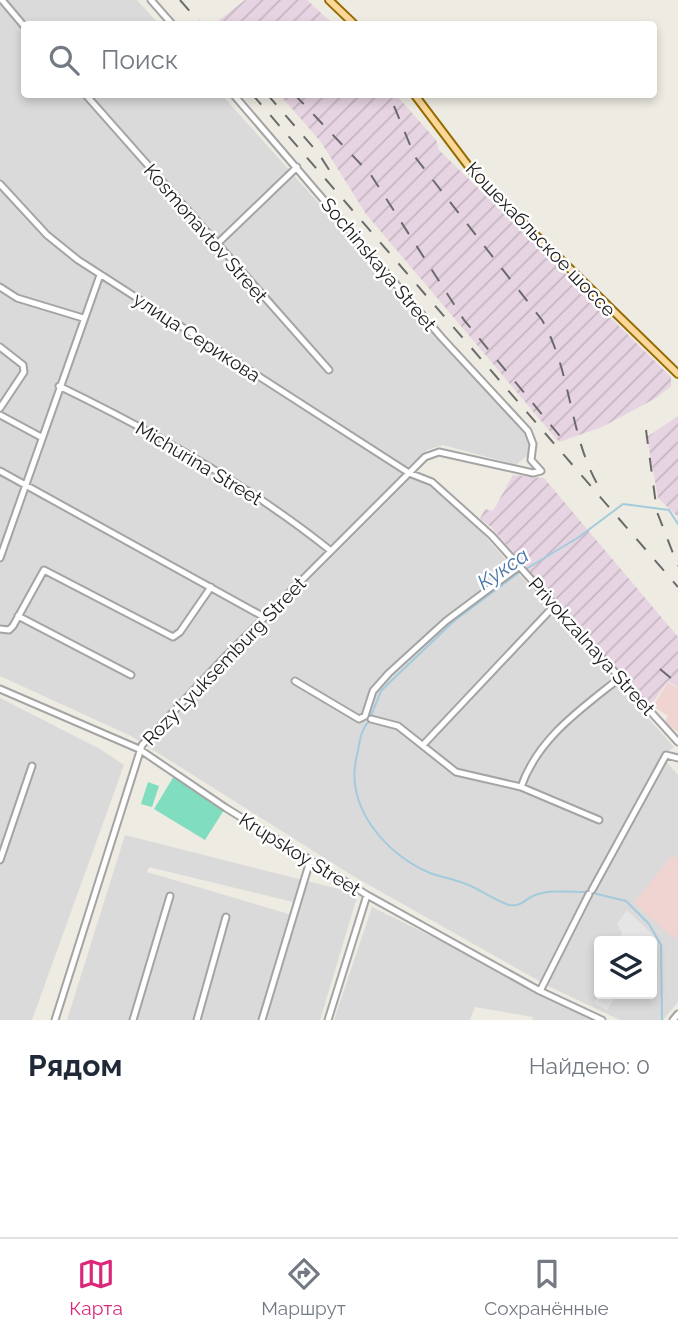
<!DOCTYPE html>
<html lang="ru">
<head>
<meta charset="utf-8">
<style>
  body { margin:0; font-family:Raleway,sans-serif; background:#f2f2f3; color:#1f2937 }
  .controls { position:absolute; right:21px; bottom:21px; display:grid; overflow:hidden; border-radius:7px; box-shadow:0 4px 10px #0003 }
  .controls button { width:63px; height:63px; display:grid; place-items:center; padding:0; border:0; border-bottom:2px solid #e0e1e3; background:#fff; color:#1f2937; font:35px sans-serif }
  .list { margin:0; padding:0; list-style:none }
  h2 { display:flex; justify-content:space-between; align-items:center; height:91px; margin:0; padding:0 28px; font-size:30px }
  h2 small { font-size:23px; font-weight:400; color:#747a83 }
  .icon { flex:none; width:38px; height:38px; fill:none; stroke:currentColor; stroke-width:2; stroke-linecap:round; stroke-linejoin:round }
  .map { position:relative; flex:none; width:678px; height:1020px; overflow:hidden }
  .search { position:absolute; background:#fff; box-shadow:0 4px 10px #0003; left:21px; right:21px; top:21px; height:77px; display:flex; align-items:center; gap:18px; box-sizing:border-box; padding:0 24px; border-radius:7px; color:#747a83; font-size:26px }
  .sheet { height:217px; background:#fff }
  nav { display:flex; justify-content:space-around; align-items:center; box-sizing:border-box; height:98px; border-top:2px solid #e0e1e3; background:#fff; font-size:19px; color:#747a83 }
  nav a { display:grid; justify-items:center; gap:4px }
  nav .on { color:#db2777 }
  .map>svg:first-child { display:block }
</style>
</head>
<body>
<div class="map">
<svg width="678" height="1020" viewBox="0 0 678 1020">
  <defs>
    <pattern id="industrial-furrows" width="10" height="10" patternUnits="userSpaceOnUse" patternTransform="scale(1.75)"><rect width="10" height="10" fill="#e7d4e2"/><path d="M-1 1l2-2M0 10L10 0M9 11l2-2" fill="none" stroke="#c6b6c1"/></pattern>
  </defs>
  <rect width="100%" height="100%" fill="#eeebe2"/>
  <!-- residential -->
  <path fill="#dbdada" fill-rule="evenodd" d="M 0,0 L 137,0 L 159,24 L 24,24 L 24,94 L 222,95 L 537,447 L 516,465 L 443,445 L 427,450 L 407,467 L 438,484 L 674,747 L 662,757 L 678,775 L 678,1002 L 663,1020 L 620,1020 L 548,986 L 353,876 L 131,736 L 0,676 ZM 599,941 L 652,941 L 652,994 L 599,994 Z
    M 0,698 L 100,749 L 124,765 L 32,1020 L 0,1020 Z
    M 125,835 L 358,894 L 320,1020 L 67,1020 ZM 149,867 L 293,902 L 293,903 L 289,914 L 147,872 Z
    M 372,907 L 602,1020 L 532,1020 L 533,1017 L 475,1007 L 470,1020 L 334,1020 Z"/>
  <!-- commercial -->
  <path fill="#efd4d1" d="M 668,682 L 678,688 L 678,732 L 664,723 L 668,716 L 653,706 Z
    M 672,855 L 678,859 L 678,934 L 674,939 L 634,903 Z"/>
  <!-- industrial -->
  <path fill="url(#industrial-furrows)" d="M 245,0 L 307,0 L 333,24 L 220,24 L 217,22 Z
    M 280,95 L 396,95 L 436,140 L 439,150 L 671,377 L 671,386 L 656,398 L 602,427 L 559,442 L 366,214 L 321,142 Z
    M 678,416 L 678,517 L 658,498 L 647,437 Z
    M 513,475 L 544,478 L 678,637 L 678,687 L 668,681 L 649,708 L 491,527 L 480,519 L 485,509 L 493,511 Z"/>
  <!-- pitch -->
  <path fill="#80ddbf" d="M 174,776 L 224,810 L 205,840 L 154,809 Z
    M 148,782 L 159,786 L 152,807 L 141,804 Z"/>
  <!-- parking -->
  <path fill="#e5e5e5" d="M 627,910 L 655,937 L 655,974 L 652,972 L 652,941 L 618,941 L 622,933 L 617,924 Z
    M 599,994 L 617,994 L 607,1010 L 594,1003 Z"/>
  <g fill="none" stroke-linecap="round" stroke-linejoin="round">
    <!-- stream -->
    <path stroke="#a3cbdc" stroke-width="2" d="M 526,569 L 579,537 L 623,504 L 669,510 L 678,524
      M 371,716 L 381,691 L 389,683 L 454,621 L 521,571
      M 369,721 C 360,731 360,742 357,755 C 344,806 385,854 430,873 C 441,877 454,879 466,884 C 480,889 495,901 509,905 C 521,907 524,900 533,896 C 549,889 570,892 587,892
      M 593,893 L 626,901 L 649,924 L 661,945 L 662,1020"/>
    <defs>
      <path id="minor" d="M 2,0 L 24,26
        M 151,0 L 172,24
        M 85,94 L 329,370
        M 233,94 L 442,338 L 528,431 L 533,444 L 531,460 L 541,471
        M 0,184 L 47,235 L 78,260 L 409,473 L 432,482 L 492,536 L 678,742
        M 216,245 L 297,167
        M 0,287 L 17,298 L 83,318
        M 0,347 L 23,365 L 24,372 L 0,408
        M 59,386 C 154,432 249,485 331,551
        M 0,415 L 41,437
        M 0,471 L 264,617
        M 0,558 L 100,275
        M 18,616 L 131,675
        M 0,629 L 9,630 L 13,626 L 44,570 L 173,637 L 180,632 L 211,587
        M 295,681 L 359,719 L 365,716 L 373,691 L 389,673 L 446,621 L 521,565
        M 0,689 L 139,749 L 226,808 L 367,895 L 540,991 L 602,1020
        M 371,719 L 398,726 L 456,772 L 521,787 L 599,820
        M 423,745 L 555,605
        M 521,787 C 538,738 581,709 621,677
        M 0,860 L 32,766
        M 592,890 L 666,755 L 678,758
        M 540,991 L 589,894
        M 55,1020 L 142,745 L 222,660 L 425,457 L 439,452 L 533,473 L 541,471
        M 133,1020 L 170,896
        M 197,1020 L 226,917
        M 262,1020 L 310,861
        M 328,1020 L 367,895
        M 673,1020 L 678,1014"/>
      <path id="major" d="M 329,0 L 354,24
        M 414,94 L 479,180 L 678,374"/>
    </defs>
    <!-- minor casing -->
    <use href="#minor" stroke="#a4a4a4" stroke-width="9"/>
    <!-- major casing -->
    <use href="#major" stroke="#946c01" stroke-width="10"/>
    <!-- minor -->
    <use href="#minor" stroke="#fff" stroke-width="5"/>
    <!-- major -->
    <use href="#major" stroke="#fbd79a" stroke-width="6"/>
    <!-- rail -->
    <path stroke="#6b6b6b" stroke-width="2" stroke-dasharray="14 14" stroke-linecap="butt" d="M 180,0 L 201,24
      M 252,94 L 678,587
      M 267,94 L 319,154 L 335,179
      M 294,94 L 371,175 L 464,320 L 564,441
      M 394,106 L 415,157 L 542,320 C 572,372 569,436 599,487
      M 646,430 L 657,512 L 678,566
      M 660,669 L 678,684"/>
  </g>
  <g text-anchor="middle" stroke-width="5" stroke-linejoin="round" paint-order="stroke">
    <!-- street labels -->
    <g font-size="19" fill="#1d1d1d" stroke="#fff">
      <text transform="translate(206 233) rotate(49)" y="7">Kosmonavtov Street</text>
      <text transform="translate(541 239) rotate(46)" y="7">Кошехабльское шоссе</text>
      <text transform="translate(379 264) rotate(50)" y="7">Sochinskaya Street</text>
      <text transform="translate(197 337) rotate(33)" y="7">улица Серикова</text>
      <text transform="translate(199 463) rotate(31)" y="7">Michurina Street</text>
      <text transform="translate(592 646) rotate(48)" y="7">Privokzalnaya Street</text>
      <text transform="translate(224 661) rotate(-46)" y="7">Rozy Lyuksemburg Street</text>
      <text transform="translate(300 854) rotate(32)" y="7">Krupskoy Street</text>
    </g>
    <!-- water labels -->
    <g font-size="21" font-style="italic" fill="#4a75ab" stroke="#fff">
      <text transform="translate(503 569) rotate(-34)" y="7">Кукса</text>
    </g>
  </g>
</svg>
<div class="controls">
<button><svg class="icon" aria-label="layers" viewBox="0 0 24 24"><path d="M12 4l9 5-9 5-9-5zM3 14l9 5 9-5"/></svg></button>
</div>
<div class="search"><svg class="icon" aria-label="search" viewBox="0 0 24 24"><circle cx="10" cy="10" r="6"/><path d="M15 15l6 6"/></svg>Поиск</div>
</div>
<section class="sheet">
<h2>Рядом<small>Найдено: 0</small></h2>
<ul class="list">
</ul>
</section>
<nav>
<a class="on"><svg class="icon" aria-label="map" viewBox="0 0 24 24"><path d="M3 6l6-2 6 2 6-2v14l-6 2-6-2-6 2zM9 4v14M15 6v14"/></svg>Карта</a>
<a><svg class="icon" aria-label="directions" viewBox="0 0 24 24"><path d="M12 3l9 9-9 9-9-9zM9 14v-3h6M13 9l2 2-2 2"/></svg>Маршрут</a>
<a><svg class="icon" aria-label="saved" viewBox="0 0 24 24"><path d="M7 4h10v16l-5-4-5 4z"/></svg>Сохранённые</a>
</nav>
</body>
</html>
